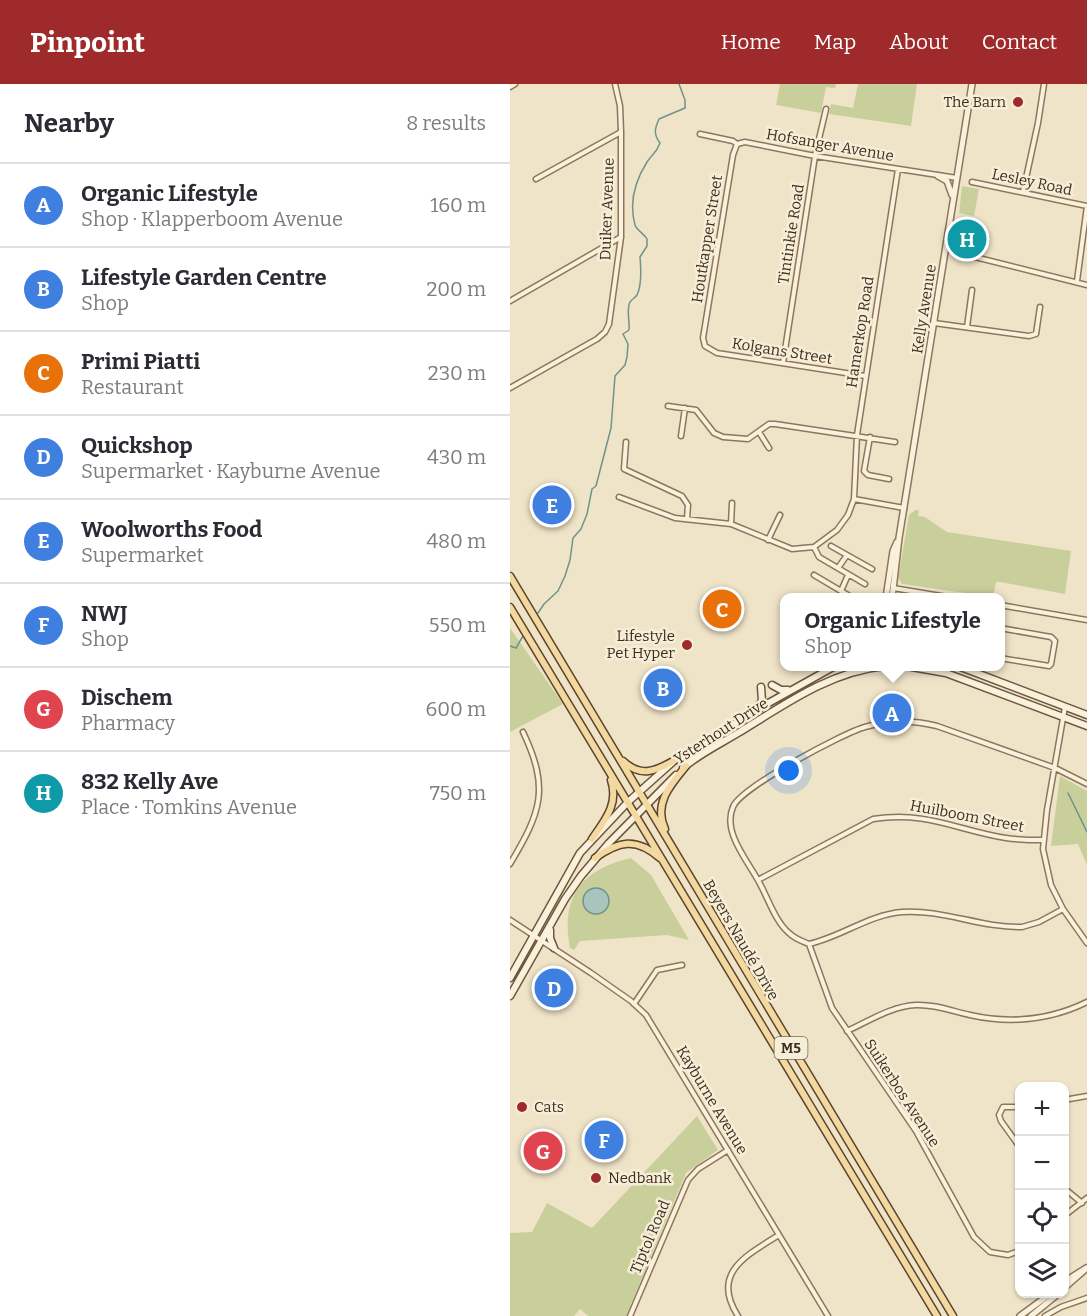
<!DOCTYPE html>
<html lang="en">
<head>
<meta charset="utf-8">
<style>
  body { margin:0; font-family:Bitter,serif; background:#f7f7f7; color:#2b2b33 }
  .controls { position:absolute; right:18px; bottom:18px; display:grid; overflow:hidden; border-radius:12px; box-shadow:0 2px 4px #0004 }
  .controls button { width:54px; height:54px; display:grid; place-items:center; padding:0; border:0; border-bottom:2px solid #e1e1e2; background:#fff; color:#2b2b33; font:30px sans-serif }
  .you { position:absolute; left:279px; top:687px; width:21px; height:21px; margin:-15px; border:4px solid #fff; border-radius:50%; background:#1a73e8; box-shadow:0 0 0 9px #1a73e833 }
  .badge { display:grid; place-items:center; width:39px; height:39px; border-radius:50%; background:#9e2a2b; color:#fff; font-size:20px; font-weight:700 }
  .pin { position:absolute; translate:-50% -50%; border:3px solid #fff; box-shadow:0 2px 6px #0006 }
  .popup { position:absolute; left:270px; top:509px; width:225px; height:78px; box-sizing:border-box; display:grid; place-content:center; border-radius:12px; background:#fff; filter:drop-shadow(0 2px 4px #0005); font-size:20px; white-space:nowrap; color:#7c7c81 }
  .popup b { font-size:22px; color:#2b2b33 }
  .popup::after { content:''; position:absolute; left:50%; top:100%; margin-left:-12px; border:12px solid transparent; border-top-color:#fff }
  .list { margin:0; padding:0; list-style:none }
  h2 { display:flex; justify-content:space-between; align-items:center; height:78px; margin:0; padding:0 24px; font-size:26px }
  h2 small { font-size:20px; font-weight:400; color:#7c7c81 }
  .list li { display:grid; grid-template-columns:39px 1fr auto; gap:18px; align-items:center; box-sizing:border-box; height:84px; padding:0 24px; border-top:2px solid #e1e1e2 }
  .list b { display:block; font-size:22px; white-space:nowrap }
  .list p { margin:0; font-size:20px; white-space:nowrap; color:#7c7c81 }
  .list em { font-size:20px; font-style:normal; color:#7c7c81 }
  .icon { flex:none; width:33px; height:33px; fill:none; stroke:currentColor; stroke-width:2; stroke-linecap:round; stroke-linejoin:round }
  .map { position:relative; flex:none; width:577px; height:1232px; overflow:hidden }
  header { display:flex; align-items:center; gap:36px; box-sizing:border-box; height:84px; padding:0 30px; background:#9e2a2b; color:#fff }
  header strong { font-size:28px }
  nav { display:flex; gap:33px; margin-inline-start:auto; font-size:21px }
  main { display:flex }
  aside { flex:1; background:#fff }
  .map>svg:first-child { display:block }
</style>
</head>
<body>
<header>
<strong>Pinpoint</strong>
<nav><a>Home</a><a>Map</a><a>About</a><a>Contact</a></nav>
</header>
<main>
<aside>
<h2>Nearby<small>8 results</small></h2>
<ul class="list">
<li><span class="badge" style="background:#3f7fe0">A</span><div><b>Organic Lifestyle</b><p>Shop · Klapperboom Avenue</p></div><em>160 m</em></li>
<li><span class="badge" style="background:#3f7fe0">B</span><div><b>Lifestyle Garden Centre</b><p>Shop</p></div><em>200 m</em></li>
<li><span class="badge" style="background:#e8710a">C</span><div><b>Primi Piatti</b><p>Restaurant</p></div><em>230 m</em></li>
<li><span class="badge" style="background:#3f7fe0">D</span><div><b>Quickshop</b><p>Supermarket · Kayburne Avenue</p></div><em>430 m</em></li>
<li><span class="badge" style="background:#3f7fe0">E</span><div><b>Woolworths Food</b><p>Supermarket</p></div><em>480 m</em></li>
<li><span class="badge" style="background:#3f7fe0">F</span><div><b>NWJ</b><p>Shop</p></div><em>550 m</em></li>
<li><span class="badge" style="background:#e0444e">G</span><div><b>Dischem</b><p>Pharmacy</p></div><em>600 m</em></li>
<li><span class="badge" style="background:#0f9aa8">H</span><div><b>832 Kelly Ave</b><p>Place · Tomkins Avenue</p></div><em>750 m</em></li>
</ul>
</aside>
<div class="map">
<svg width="577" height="1232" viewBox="0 0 577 1232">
  <rect width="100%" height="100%" fill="#f0e4c8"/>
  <!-- green -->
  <path fill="#c9cf9b" d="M 270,0 L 326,0 L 325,4 L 316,3 L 311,29 L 266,21 Z
    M 348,0 L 407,0 L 401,42 L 319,30 L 321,20 L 343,24 Z
    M 452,102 L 469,105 L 464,132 L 449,129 Z
    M 405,426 L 409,426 L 408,432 L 415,433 L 437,448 L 561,467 L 555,510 L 490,498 L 486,498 L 483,513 L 392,500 L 388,494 L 399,431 Z
    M 0,544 L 53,620 L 0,648 Z
    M 550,692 L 577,707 L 577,781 L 568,760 L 541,762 Z
    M 121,774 L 141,791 L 179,856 L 157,851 L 70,857 L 64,866 L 60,864 C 50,813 72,785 121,774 Z
    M 187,1032 L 208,1066 L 176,1089 L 116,1232 L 78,1232 L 70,1225 L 64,1232 L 0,1232 L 0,1149 L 22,1148 L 37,1119 L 82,1144 Z"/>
  <!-- water -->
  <path fill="#a9c4bc" stroke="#6f938a" stroke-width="1.5" d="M73 817a13 13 0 1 1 26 0a13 13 0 1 1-26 0Z"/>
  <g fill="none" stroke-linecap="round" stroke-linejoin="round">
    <!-- stream -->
    <path stroke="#6f938a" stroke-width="1.5" d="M 28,529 L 34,520 L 48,507 L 55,492 L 60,476 L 63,454 L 71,445 L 77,430 L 82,405 L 86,402 L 101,344 L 105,292 L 115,281 L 117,273 L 118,260 L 113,250 L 119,246 C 120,237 116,226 120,218 C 122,215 125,214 127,211 C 132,201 131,184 130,173 L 137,162 L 137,155 C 134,149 127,147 125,141 C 119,119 125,97 137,78 C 142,70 146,70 150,59 C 143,50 145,44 149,35 L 175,24 L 175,16 L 169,0
      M 0,562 L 6,564 L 13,552
      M 558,709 L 577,748"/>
    <defs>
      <path id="minor" d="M 0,3 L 5,0
        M 190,50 L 223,57 L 227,60 L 235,58 L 305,72 L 447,94
        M 227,60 L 223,71 L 193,254 L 195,262 L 207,269 L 355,292
        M 26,95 L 111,48
        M 462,98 L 577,122
        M 513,108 L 528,39 L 534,0
        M 453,170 L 577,201
        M 567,197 L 577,122
        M 0,217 L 111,153
        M 424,239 L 519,252 L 526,250 L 530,223
        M 457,243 L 462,206
        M 273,279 L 305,72 L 316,25
        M 0,304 L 87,255 L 95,248 L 99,240 L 111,153 L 111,48 L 110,22 L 105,0
        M 158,322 L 186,326 L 204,349 L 213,353 L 238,355 L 259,340 L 265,340 L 385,358
        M 249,348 L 259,364
        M 171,352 L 175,324
        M 360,353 L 354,387 L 358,391 L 379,395
        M 116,358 L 114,385 L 172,412 L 178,421 L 177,435
        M 109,413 L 165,434 L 221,440 L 282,465 L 304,463 L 327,446 L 338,431 L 344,415 L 347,351 L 388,85
        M 344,415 L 394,424
        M 221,440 L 222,419
        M 258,456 L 270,431
        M 321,462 L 337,471
        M 304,463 L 309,473 L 355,500
        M 328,484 L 337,471 L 362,485
        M 304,491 L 331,507 L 338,491
        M 383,504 L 443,514
        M 331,507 L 343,514
        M 490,521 L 577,536
        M 490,544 L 541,553 L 545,557 L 541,580 L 539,582 L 490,574
        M 555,623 L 537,726 L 533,765 L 541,801 L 553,825 L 577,859
        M 0,780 C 31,728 40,705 13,648
        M 248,796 L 363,735 C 418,727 446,746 496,754 C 508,756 521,756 533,756
        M 553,825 L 529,838 L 512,843 C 471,844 432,825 392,828 C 358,831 331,853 299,860 C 292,857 285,855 279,849 C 265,837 258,814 249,798 C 238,777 212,748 223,723 C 230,704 333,649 355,643 C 379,636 403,636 427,642 L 545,684 L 577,700
        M 0,836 L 81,889 L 121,917 L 136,931 L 318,1232
        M 299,860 L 322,924 L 406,1047 L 464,1153 L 480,1168 L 498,1171 L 509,1167
        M 124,920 L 147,886 L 172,881
        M 337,947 C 359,937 382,922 406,921 C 424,920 442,927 460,931 C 500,940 540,936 577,918
        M 554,1016 L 577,1012
        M 509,1023 L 493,1023 L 489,1031 L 491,1037 L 509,1062
        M 554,1104 L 572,1119
        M 554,1132 L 577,1114
        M 120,1232 L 178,1096 L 188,1085 L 218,1066
        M 228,1232 C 200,1189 237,1171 269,1151
        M 535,1232 L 551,1223 L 577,1214"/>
      <path id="tertiary" d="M 428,92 L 437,97 L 442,111
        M 376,514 L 383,467 L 387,458
        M 382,514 L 389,454 L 462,0
        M 554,1198 L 576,1184
        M 554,1204 L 577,1184
        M 510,1232 L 540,1210
        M 521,1232 L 548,1210"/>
      <path id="secondary" d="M 396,582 L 436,589 L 577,642
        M 448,582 L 577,631
        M 262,601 L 271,606 L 278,606
        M 246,625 L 252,617 L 251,603
        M 173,684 C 189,670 210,660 228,649 C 274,621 319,588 374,582
        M 40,846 L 40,854 L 44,864
        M 0,894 L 70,769 L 118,718 L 165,676 L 255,621 L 325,582
        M 0,912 L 55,815 L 71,792 L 99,759 L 166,691"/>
      <path id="primary" d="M 0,492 L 443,1232
        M 0,523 L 427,1232
        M 113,677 C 131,694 146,687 165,676
        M 155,745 C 143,720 161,700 176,682
        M 82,755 C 95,736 109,720 101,696
        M 85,774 C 109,757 126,753 150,774"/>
    </defs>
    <!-- minor casing -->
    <use href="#minor" stroke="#8d765c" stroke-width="7"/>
    <!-- tertiary casing -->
    <use href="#tertiary" stroke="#8d765c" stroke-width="8"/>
    <!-- secondary casing -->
    <use href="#secondary" stroke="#6f573f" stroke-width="9"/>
    <!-- primary casing -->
    <use href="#primary" stroke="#5b4430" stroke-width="9"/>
    <!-- minor -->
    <use href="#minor" stroke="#faf1dc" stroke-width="4"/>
    <!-- tertiary -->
    <use href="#tertiary" stroke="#faf1dc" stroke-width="5"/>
    <!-- secondary -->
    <use href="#secondary" stroke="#faf1dc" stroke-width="6"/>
    <!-- primary -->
    <use href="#primary" stroke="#f3d9a0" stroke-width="6"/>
  </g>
  <!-- markers -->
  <g fill="#9e2a2b" stroke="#f7eed8" stroke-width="2">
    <circle cx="508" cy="18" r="6"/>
    <circle cx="177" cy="561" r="6"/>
    <circle cx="12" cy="1023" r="6"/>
    <circle cx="86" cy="1094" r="6"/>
  </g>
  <g text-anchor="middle" stroke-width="5" stroke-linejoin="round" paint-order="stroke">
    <!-- shield labels -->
    <rect fill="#f7eed8" stroke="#756857" stroke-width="1.5" x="264.5" y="953" width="33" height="22" rx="4.5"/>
    <g font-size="14" font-weight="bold" fill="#3d2e20">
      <text x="281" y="969">M5</text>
    </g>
    <!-- poi labels -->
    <g font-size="15" fill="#3d2e20" stroke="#f7eed8" text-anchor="end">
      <text x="496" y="23">The Barn</text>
      <text x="165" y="557">Lifestyle<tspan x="165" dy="17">Pet Hyper</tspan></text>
      <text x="24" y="1028" text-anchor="start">Cats</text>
      <text x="98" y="1099" text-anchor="start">Nedbank</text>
    </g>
    <!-- street labels -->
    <g font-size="15" fill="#3d2e20" stroke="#f7eed8">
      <text transform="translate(320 61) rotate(10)" y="5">Hofsanger Avenue</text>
      <text transform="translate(522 98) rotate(12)" y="5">Lesley Road</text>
      <text transform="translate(97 125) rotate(-88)" y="5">Duiker Avenue</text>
      <text transform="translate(281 150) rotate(-81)" y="5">Tintinkie Road</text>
      <text transform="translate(197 155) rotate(-81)" y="5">Houtkapper Street</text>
      <text transform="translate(414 225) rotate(-81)" y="5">Kelly Avenue</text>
      <text transform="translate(350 248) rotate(-81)" y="5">Hamerkop Road</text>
      <text transform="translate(272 267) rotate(9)" y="5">Kolgans Street</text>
      <text transform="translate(211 647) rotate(-33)" y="5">Ysterhout Drive</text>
      <text transform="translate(457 732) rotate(11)" y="5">Huilboom Street</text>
      <text transform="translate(231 856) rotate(60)" y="5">Beyers Naudé Drive</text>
      <text transform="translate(392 1009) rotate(57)" y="5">Suikerbos Avenue</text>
      <text transform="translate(202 1016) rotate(59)" y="5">Kayburne Avenue</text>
      <text transform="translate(140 1153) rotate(-67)" y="5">Tiptol Road</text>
    </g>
  </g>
</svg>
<div class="controls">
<button>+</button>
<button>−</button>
<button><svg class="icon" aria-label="locate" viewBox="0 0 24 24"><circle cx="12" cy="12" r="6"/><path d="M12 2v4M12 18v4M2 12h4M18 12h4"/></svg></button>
<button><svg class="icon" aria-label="layers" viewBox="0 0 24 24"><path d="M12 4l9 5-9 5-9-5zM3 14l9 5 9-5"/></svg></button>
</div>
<div class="you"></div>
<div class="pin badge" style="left:382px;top:629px;background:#3f7fe0">A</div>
<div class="popup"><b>Organic Lifestyle</b>Shop</div>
<div class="pin badge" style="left:153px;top:604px;background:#3f7fe0">B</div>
<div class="pin badge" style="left:212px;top:525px;background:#e8710a">C</div>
<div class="pin badge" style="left:44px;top:904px;background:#3f7fe0">D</div>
<div class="pin badge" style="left:42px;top:421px;background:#3f7fe0">E</div>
<div class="pin badge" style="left:94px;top:1056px;background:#3f7fe0">F</div>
<div class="pin badge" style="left:33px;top:1067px;background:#e0444e">G</div>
<div class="pin badge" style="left:457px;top:155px;background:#0f9aa8">H</div>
</div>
</main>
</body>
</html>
